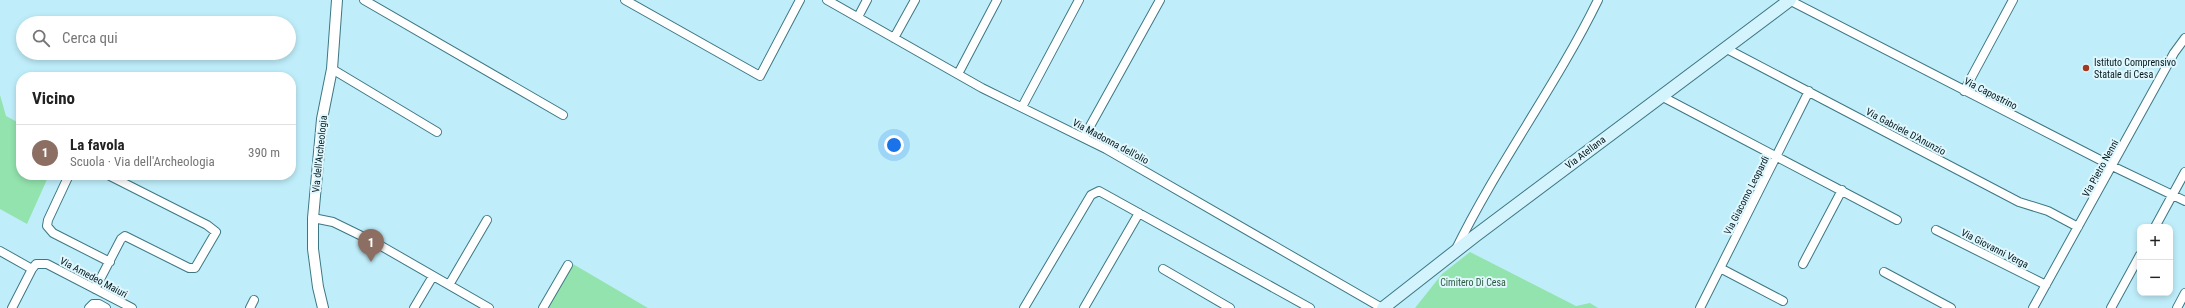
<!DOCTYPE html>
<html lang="it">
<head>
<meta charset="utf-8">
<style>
  body { margin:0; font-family:"Roboto Condensed",sans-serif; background:#f6f6f6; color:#222 }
  .controls { position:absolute; right:12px; bottom:12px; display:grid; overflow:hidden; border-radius:8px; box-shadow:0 2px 6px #0003 }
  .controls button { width:36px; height:36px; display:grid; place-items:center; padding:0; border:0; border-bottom:1px solid #e0e0e0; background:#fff; color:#222; font:20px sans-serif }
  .you { position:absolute; left:894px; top:145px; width:14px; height:14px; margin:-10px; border:3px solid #fff; border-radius:50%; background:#1a73e8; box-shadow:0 0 0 6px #1a73e833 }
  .badge { display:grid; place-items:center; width:26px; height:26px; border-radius:50%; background:#1a73e8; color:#fff; font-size:13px; font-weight:700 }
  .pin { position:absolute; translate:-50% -33px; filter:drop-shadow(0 1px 2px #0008) }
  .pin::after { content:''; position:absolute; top:21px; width:14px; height:12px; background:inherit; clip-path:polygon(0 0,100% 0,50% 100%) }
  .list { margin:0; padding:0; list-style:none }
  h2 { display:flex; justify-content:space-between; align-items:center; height:52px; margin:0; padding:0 16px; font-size:17px }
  h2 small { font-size:13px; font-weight:400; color:#767676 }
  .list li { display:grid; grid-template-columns:26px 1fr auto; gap:12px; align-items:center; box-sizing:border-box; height:56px; padding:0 16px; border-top:1px solid #e0e0e0 }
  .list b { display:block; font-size:15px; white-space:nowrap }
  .list p { margin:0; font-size:13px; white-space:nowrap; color:#767676 }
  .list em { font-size:13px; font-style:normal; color:#767676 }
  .icon { flex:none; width:22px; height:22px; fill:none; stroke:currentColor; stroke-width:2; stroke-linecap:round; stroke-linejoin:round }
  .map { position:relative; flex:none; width:2185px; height:308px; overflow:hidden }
  .search { position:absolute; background:#fff; box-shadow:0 2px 6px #0003; left:16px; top:16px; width:280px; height:44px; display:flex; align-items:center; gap:10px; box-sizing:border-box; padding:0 14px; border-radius:22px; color:#767676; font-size:15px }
  .panel { position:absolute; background:#fff; box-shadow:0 2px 6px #0003; left:16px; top:72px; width:280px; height:108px; border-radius:16px }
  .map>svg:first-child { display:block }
</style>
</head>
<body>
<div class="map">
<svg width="2185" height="308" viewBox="0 0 2185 308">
  <rect width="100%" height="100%" fill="#bfeefa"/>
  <!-- green -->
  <path fill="#93e3ae" d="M 0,95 L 6,116 L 21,124 L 21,175 L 49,175 L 27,224 L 0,209 Z
    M 1470,252 L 1576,306 L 1590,303 L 1598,308 L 1415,308 L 1442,274 Z
    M 573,264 L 648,308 L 548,308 Z"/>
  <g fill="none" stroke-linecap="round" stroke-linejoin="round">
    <defs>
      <path id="minor" d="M 364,0 L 563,115
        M 625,0 L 760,76 L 800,0
        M 827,0 L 982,88 L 1106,149 L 1382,308
        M 1789,0 L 2112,166 L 2185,201
        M 858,17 L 867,0
        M 894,38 L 915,0
        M 1725,48 L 2019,202 L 2048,211 L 2078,227
        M 332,69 L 437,132
        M 958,74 L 997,0
        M 1964,91 L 2013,0
        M 1661,96 L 1897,220
        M 1022,107 L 1079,0
        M 1084,137 L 1160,0
        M 69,175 L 48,220 L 47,226 L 53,233 L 110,262
        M 313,218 L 333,222 L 376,243 L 489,308
        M 2155,227 L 2185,172
        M 1936,230 L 2046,285
        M 1456,249 C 1498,163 1556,86 1598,0
        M 0,251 L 32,269
        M 1803,264 L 1842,190
        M 1720,268 L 1783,301
        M 1163,269 L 1230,308
        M 1884,272 L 1951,308
        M 449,285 L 487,220
        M 95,289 L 121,239 L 125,236 L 189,268 L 195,268 L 216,232 L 207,225 L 108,175
        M 12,308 L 32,269 L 36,264 L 47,264 L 132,308
        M 89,308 L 93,304 L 99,304 L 106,308
        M 250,308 L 254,300
        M 414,308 L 433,276
        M 543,308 L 568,265
        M 1024,308 L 1091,195 L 1099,191 L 1310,308
        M 1084,308 L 1139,213
        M 1700,308 L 1809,91
        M 2033,308 L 2174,53 L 2185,38
        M 2111,308 L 2140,255
        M 2177,308 L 2185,293"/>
      <path id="tertiary" d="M 323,308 L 318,287 L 313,249 L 313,218 L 322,119 L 332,69 L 337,0"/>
      <path id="secondary" d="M 1383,308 L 1475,236 L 1790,0"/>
    </defs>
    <!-- minor casing -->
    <use href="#minor" stroke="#3d7784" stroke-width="10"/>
    <!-- tertiary casing -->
    <use href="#tertiary" stroke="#3d7784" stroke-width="12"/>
    <!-- secondary casing -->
    <use href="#secondary" stroke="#3d7784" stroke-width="14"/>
    <!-- minor -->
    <use href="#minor" stroke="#fff" stroke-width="8"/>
    <!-- tertiary -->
    <use href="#tertiary" stroke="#fff" stroke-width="10"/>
    <!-- secondary -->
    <use href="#secondary" stroke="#d3f4fc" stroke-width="12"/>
  </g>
  <!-- markers -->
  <circle fill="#a13820" stroke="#e0f7fd" stroke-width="1.5" cx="2086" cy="68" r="4"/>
  <g text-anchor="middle" stroke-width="4" stroke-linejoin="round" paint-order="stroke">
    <!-- poi labels -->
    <g font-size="10" fill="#02181e" stroke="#e0f7fd" text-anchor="start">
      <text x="2094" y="66">Istituto Comprensivo<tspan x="2094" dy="12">Statale di Cesa</tspan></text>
    </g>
    <!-- street labels -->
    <g font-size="10" fill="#02181e" stroke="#e0f7fd">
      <text transform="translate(1991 93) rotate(27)" y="4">Via Capostrino</text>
      <text transform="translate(1906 131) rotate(28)" y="4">Via Gabriele D'Anunzio</text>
      <text transform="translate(1111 141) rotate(28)" y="4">Via Madonna dell'olio</text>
      <text transform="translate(1585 152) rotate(-37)" y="4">Via Atellana</text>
      <text transform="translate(319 154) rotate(-84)" y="4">Via dell'Archeologia</text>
      <text transform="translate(2100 168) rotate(-61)" y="4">Via Pietro Nenni</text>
      <text transform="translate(1746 195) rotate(-63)" y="4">Via Giacomo Leopardi</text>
      <text transform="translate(1995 248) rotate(27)" y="4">Via Giovanni Verga</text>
      <text transform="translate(94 277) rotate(28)" y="4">Via Amedeo Maiuri</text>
    </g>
    <!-- park labels -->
    <g font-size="10" fill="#2a5b3d" stroke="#e0f7fd">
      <text x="1473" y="286">Cimitero Di Cesa</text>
    </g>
  </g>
</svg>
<div class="controls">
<button>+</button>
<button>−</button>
</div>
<div class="you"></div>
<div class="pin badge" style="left:371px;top:262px;background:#8d6e63">1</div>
<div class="search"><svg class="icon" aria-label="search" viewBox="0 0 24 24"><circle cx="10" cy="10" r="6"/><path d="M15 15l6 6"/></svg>Cerca qui</div>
<section class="panel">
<h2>Vicino<small></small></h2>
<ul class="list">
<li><span class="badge" style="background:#8d6e63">1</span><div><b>La favola</b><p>Scuola · Via dell'Archeologia</p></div><em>390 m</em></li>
</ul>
</section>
</div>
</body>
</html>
